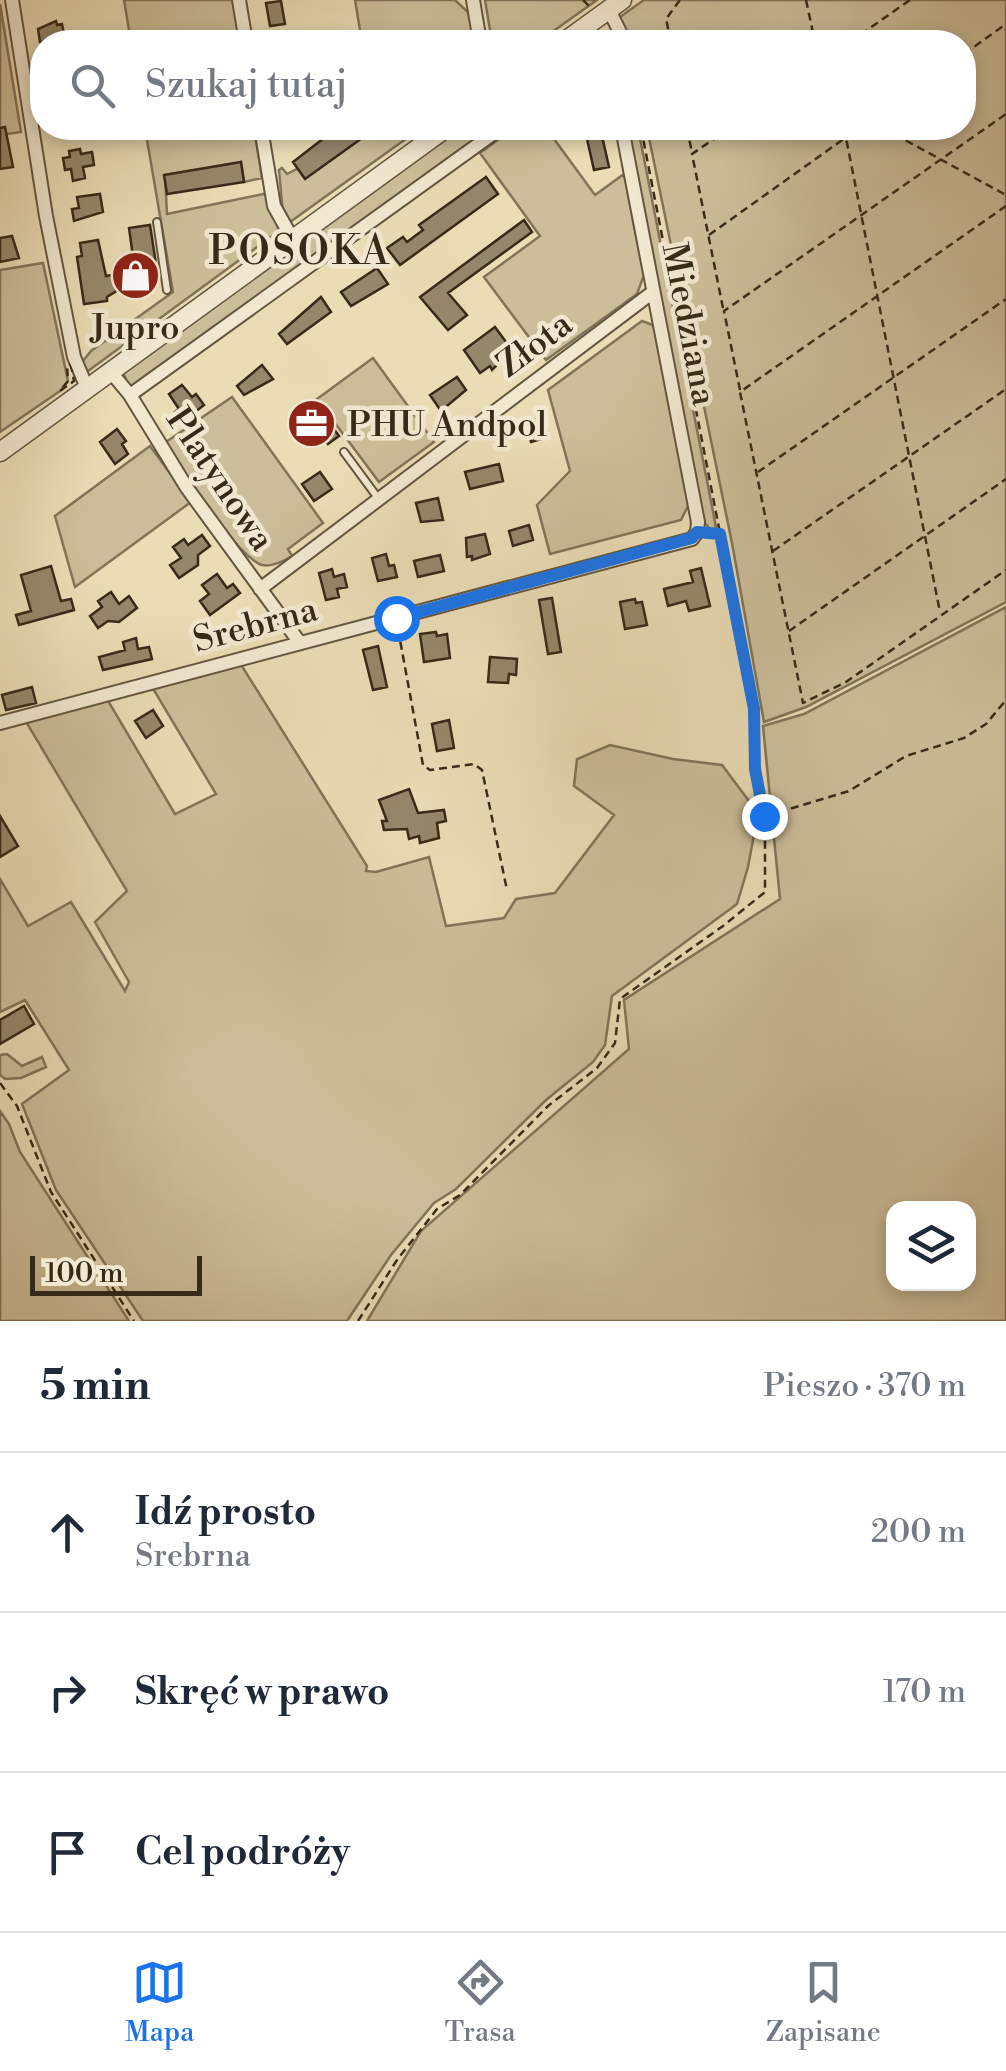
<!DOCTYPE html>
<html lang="pl">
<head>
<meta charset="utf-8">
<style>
  body { margin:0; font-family:"Libre Bodoni",serif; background:#f6f6f7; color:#1f2937 }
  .controls { position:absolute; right:30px; bottom:30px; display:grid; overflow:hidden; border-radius:20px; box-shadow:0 5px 15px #0003 }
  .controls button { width:90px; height:90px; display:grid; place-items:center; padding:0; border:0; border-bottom:2px solid #e0e1e3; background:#fff; color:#1f2937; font:50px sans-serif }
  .scale { position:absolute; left:30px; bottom:25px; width:172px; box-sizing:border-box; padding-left:10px; border:5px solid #382a18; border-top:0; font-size:28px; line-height:35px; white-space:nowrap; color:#382a18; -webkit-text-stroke:8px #f1e8cf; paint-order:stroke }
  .stop { position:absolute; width:30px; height:30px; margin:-22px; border:8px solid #1a73e8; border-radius:50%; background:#fff }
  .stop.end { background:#1a73e8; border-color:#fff; box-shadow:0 2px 10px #0008 }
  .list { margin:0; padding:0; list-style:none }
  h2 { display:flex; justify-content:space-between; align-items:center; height:130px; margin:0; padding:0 40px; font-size:42px }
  h2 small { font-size:32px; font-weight:400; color:#747a83 }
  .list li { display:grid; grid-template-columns:65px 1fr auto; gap:30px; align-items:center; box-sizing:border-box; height:160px; padding:0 40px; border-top:2px solid #e0e1e3 }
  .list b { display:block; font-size:38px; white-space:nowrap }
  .list p { margin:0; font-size:32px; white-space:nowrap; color:#747a83 }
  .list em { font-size:32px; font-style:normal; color:#747a83 }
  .icon { flex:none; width:55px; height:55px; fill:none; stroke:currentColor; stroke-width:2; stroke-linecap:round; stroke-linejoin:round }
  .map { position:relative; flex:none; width:1006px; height:1321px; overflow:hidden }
  .search { position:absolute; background:#fff; box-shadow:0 5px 15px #0003; left:30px; right:30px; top:30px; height:110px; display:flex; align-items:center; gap:25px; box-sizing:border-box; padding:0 35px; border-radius:40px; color:#747a83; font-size:38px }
  .sheet { height:610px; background:#fff }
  nav { display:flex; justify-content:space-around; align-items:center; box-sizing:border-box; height:140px; border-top:2px solid #e0e1e3; background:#fff; font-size:28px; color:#747a83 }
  nav a { display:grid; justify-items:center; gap:5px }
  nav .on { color:#1a73e8 }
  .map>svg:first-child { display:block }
</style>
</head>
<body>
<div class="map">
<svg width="1006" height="1321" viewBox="0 0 1006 1321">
  <rect width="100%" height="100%" fill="#eadcb5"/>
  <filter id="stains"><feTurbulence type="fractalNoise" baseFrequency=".002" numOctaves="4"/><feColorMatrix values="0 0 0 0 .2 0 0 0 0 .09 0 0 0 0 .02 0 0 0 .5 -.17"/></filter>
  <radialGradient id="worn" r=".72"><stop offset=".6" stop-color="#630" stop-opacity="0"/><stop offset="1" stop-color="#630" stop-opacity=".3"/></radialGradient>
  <!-- green -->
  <path fill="#ccbe9a" stroke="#827459" stroke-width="2.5" fill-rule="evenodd" d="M 124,0 L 233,0 L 240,42 L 131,42 Z
    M 355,0 L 455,0 L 470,14 L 474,42 L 362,42 Z
    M 485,0 L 597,0 L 538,42 L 492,42 Z
    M 644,0 L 1006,0 L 1006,602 L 806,707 L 764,722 L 732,543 L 647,128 L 964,128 L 964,42 L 626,42 L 620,17 Z
    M 0,4 L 21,132 L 0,135 Z
    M 145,128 L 254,128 L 262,178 L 244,182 L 241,162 L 214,186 L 198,189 L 195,170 L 165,175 L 167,214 L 268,193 L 279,231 L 88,371 L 84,369 L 83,361 L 91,351 L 173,292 Z
    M 366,128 L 421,128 L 290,222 L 283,214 L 279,170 L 282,168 L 287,174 L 369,132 Z
    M 454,128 L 493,128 L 140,386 L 129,386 L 124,375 L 126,368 Z
    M 514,128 L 546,128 L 595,195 L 624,174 L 644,275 L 637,294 L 546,360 L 484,277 L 540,236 L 480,153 Z
    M 626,128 L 638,128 L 716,527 L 712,531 L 703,521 Z
    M 43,263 L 68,381 L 60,391 L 0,432 L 0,270 Z
    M 642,321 L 655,326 L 690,502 L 681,520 L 550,554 L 537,505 L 570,471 L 548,390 Z
    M 373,358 L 434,442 L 379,482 L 317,399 Z
    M 232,397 L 323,523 L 288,549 L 292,556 C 284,561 272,567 262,565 C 238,558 179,468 163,444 Z
    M 150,446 L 191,502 L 75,587 L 55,516 Z
    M 1006,607 L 1006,1321 L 367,1321 L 421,1231 L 629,1049 L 624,1000 L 780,899 L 763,726 L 804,714 ZM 968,1208 L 968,1284 L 894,1284 L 894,1208 Z
    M 240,663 L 367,866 L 366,871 L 376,872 L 429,857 L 446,926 L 504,918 L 516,899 L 555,893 L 614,815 L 574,786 L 577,759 L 610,745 L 673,759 L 722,765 L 758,813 L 748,867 L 737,904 L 612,996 L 605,1045 L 593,1062 L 546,1100 L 456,1189 L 434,1203 L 391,1255 L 347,1321 L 143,1321 L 56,1190 L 22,1104 L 69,1070 L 25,1000 L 0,1012 L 0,879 L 28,926 L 71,902 L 125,991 L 129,982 L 95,922 L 127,891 L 25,720 L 107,699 L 175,814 L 216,794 L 152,687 Z
    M 7,1054 L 22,1066 L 42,1057 L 46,1067 L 21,1078 L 5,1079 L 0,1075 L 0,1055 Z
    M 0,1111 L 9,1124 L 20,1152 L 129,1321 L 0,1321 Z"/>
  <!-- building -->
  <path fill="#95876a" stroke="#382a18" stroke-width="2.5" d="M 281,1 L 285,24 L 270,26 L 266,3 Z
    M 56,21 L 57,25 L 62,24 L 65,40 L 40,42 L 38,29 Z
    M 5,127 L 13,167 L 0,169 L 0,128 Z
    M 337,128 L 376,128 L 305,179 L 293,162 Z
    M 602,136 L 609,167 L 594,170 L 587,139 Z
    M 80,149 L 81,154 L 92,152 L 94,165 L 83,167 L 85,178 L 73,181 L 71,169 L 65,170 L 63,158 L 70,157 L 69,151 Z
    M 241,162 L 244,182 L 167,194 L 164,175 Z
    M 486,177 L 498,194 L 400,265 L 387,248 L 403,237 L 407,242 L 423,230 L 419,225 Z
    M 100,194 L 103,212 L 74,221 L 72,209 L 79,208 L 77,197 Z
    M 524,220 L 532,232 L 448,293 L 467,315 L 448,330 L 420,297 Z
    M 150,225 L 156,264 L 152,269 L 107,297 L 107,301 L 84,304 L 77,257 L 82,256 L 80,243 L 98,240 L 106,276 L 135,271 L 129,228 Z
    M 12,236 L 19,258 L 0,262 L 0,238 Z
    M 377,268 L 388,284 L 351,306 L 341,292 Z
    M 321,297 L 331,312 L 287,344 L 279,334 Z
    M 495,327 L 512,350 L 492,370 L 490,366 L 480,373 L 464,350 Z
    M 262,365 L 273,379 L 244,395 L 237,386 Z
    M 457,377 L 466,390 L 441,411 L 430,395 Z
    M 182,385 L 192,397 L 196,394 L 204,405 L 182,422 L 175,412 L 179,409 L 169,394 Z
    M 317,406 L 339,436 L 328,444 L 314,425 L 302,434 L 294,422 Z
    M 543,417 L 549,437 L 531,442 L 525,422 Z
    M 117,429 L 126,441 L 122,444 L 128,454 L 115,464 L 100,442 Z
    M 499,464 L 503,481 L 470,489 L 465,472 Z
    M 320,472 L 332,489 L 314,501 L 302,484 Z
    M 438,498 L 443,520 L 421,522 L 416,503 Z
    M 529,525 L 533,540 L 513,546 L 509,531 Z
    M 485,534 L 490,554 L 472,560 L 472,556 L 467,557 L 466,538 Z
    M 202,535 L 210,546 L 198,555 L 198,565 L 179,578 L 170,565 L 181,558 L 173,547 L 184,539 L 188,545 Z
    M 386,554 L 389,566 L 394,565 L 397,577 L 378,581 L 372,558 Z
    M 440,555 L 444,571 L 418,577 L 414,561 Z
    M 51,566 L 61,601 L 71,599 L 74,610 L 19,625 L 16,615 L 31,611 L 21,575 Z
    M 701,568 L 710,606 L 689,611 L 686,601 L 668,606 L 664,589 L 693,582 L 690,571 Z
    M 332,569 L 334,577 L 344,574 L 347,587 L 337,589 L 339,597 L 326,600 L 319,573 Z
    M 217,574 L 227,588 L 233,584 L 240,593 L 210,615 L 200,601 L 209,594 L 202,585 Z
    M 111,592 L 119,604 L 129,596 L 137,608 L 119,622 L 108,621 L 98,628 L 90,616 L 102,607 L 98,601 Z
    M 552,598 L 561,652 L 548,654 L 539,600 Z
    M 635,599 L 636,603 L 642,602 L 647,625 L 625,629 L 620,602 Z
    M 436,632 L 437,636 L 447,634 L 450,658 L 424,662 L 420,634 Z
    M 136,638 L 138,649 L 149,647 L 152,659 L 103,670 L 99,657 L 125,650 L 123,642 Z
    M 378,646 L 387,687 L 373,690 L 363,650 Z
    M 490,657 L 517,659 L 516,675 L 509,674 L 508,683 L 488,682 Z
    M 32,687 L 36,703 L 6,710 L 2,695 Z
    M 153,710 L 163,726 L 146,738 L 135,721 Z
    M 449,720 L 454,748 L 437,751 L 432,724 Z
    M 409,789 L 418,813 L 444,810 L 446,821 L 437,823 L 439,838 L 420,843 L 419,836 L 409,839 L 407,829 L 384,830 L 382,821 L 387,821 L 379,800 Z
    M 0,816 L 18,846 L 0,857 Z
    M 24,1006 L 34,1024 L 0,1044 L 0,1020 Z"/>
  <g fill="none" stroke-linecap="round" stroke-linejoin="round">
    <defs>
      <path id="service" d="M 157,222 L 167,290
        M 344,452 L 378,498"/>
      <path id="minor" d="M 12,0 L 46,216 L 74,357 L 87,388
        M 239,0 L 246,42
        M 473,0 L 480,42
        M 609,10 L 621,34 L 611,42
        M 261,128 L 274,206 L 293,240
        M 110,371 L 130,395 L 187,488 L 300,643
        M 130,395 L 501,128
        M 260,589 L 653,292
        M 0,723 L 692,539 L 697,532 L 698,522 L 622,128"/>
      <path id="tertiary" d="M 564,42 L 622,0
        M 0,452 L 446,128"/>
    </defs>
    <!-- service casing -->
    <use href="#service" stroke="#64563f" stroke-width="10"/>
    <!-- minor casing -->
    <use href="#minor" stroke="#64563f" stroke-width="16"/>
    <!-- tertiary casing -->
    <use href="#tertiary" stroke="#64563f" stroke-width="21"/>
    <!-- path -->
    <path stroke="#382a18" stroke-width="2.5" stroke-dasharray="8 5" stroke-linecap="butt" d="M 583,0 L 589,6
      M 806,0 L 815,42
      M 541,42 L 550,36
      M 671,42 L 666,19 L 680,0
      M 850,42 L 910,0
      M 964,54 L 1006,24
      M 641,128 L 720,533
      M 687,128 L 692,153
      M 844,128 L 940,612
      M 883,128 L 1006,195
      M 1006,206 L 740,392 L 803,703 L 846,682 L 1006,570
      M 709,235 L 845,138
      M 723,308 L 692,154 L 730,128
      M 71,364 L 74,381 L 60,391 L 68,381 L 67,366 Z
      M 740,390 L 724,311 L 1006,114
      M 758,472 L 1006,299
      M 773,551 L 1006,389
      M 398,629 L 423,765 L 430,770 L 474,764 L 482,770 L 507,890
      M 789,631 L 1006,479
      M 766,816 L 849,791 L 906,756 L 964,738 L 986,724 L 1006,700
      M 0,1083 L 17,1106 L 51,1192 L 134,1321
      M 358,1321 L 397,1260 L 437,1209 L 460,1195 L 548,1106 L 597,1068 L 615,1043 L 620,999 L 723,926 L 765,892 L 765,816 L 755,769 L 754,709 L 720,534 L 708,533"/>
    <!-- service -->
    <use href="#service" stroke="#f1e8cf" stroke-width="6"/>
    <!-- minor -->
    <use href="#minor" stroke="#f1e8cf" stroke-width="12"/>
    <!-- tertiary -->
    <use href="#tertiary" stroke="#f1e8cf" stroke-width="18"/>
  </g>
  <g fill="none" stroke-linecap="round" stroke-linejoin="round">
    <!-- route -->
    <path stroke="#1a73e8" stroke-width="12" d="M 396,618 L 692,538 L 697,532 L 720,534 L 754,709 L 755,769 L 764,816"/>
  </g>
  <!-- icons -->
  <defs>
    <symbol id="shop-disc" viewBox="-11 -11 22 22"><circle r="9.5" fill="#8f2418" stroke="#f1e8cf"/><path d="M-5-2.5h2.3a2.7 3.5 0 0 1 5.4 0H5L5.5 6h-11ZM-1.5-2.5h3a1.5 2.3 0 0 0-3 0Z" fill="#fff"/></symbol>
    <symbol id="office-disc" viewBox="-11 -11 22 22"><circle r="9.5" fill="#8f2418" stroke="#f1e8cf"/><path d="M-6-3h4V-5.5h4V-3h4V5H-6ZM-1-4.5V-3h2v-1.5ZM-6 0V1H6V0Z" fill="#fff"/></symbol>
  </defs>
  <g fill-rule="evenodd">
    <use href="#shop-disc" x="108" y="248" width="55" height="55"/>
    <use href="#office-disc" x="284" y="396" width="55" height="55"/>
  </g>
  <g text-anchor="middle" stroke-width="9" stroke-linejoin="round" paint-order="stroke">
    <!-- street labels -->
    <g font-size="35" fill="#382a18" stroke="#f1e8cf">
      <text transform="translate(690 324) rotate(79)" y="12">Miedziana</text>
      <text transform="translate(534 344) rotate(-37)" y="12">Złota</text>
      <text transform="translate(221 479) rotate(56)" y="12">Platynowa</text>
      <text transform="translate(255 624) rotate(-15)" y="12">Srebrna</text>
    </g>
    <!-- poi labels -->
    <g font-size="35" fill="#382a18" stroke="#f1e8cf">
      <text x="135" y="339">Jupro</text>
      <text x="347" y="436" text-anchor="start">PHU Andpol</text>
    </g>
    <!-- quarter labels -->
    <g font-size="40" letter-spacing="2.5" fill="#382a18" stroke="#f1e8cf">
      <text x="300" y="264">POSOKA</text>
    </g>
  </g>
  <rect width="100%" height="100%" filter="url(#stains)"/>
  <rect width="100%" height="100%" fill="url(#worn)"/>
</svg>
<div class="controls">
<button><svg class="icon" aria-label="layers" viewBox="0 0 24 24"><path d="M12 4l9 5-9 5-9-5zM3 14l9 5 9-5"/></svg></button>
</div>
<div class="scale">100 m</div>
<div class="stop" style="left:396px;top:618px"></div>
<div class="stop end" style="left:764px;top:816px"></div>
<div class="search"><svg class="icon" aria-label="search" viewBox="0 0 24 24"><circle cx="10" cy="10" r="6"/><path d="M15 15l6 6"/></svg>Szukaj tutaj</div>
</div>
<section class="sheet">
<h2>5 min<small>Pieszo · 370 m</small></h2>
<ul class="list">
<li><svg class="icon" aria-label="ahead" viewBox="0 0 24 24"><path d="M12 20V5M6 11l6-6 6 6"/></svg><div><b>Idź prosto</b><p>Srebrna</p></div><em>200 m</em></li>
<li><svg class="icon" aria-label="right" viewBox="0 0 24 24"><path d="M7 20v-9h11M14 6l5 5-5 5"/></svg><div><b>Skręć w prawo</b></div><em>170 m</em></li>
<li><svg class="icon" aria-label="arrive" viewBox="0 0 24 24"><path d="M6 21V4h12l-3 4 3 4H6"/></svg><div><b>Cel podróży</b></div></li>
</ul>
</section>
<nav>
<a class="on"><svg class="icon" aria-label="map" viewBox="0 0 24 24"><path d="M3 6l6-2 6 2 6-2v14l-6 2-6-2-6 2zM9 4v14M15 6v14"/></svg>Mapa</a>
<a><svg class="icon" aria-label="directions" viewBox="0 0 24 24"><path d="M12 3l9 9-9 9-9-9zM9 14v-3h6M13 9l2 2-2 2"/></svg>Trasa</a>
<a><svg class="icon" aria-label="saved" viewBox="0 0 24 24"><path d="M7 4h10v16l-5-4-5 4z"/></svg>Zapisane</a>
</nav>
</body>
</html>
